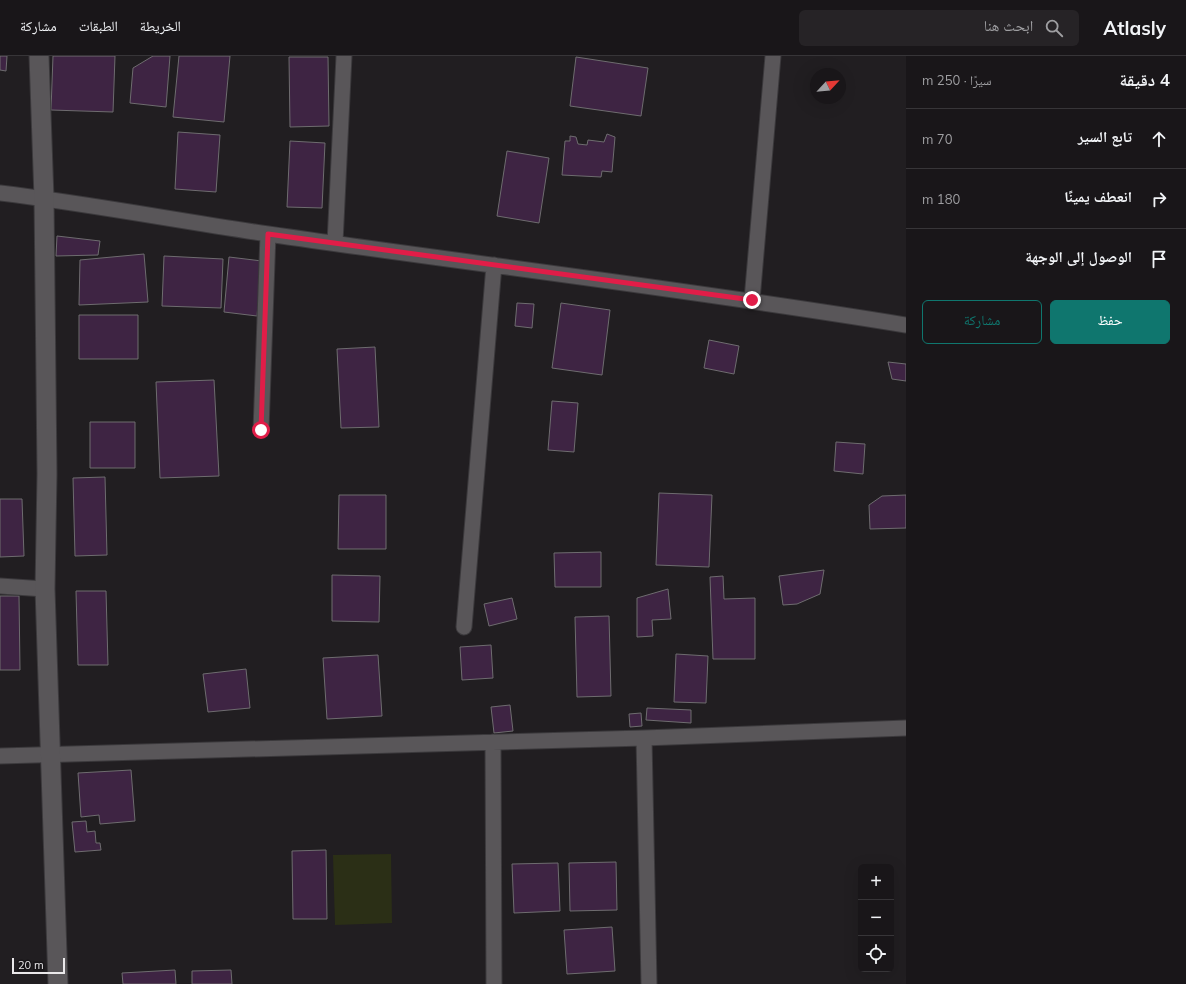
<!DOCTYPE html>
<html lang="ar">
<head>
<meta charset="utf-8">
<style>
  body { margin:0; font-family:Mulish,"Noto Naskh Arabic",sans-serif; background:#262326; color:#f1f3f6; direction:rtl }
  .controls { position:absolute; right:12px; bottom:12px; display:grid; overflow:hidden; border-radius:6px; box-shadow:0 4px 16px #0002 }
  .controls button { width:36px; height:36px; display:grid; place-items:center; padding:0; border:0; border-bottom:1px solid #373538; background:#191619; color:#f1f3f6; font:20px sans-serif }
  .compass { position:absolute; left:810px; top:12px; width:36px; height:36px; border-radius:50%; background:#191619; box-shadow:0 4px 16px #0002; rotate:64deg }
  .scale { position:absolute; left:12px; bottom:10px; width:53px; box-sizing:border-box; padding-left:4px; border:2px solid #eae8ea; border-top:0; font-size:11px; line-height:14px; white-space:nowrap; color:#eae8ea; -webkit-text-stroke:3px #171518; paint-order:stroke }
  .stop { position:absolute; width:12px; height:12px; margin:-9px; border:3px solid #e11d48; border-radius:50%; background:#fff }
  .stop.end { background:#e11d48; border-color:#fff; box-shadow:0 1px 4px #0008 }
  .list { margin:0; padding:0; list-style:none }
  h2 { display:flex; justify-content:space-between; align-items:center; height:52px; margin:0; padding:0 16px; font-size:17px }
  h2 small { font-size:13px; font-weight:400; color:#9f9fa2 }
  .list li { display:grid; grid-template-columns:26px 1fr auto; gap:12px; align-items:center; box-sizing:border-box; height:60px; padding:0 16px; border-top:1px solid #373538 }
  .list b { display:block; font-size:15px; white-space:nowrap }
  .list em { font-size:13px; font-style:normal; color:#9f9fa2 }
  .actions { display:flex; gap:8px; padding:12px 16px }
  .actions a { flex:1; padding:9px 0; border:1px solid #0f766e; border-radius:6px; text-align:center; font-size:14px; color:#0f766e }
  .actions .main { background:#0f766e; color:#fff }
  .icon { flex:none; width:22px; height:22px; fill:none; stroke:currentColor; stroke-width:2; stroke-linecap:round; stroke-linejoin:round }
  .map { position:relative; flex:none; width:906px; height:928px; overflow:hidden; direction:ltr }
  header { display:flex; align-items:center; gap:24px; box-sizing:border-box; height:56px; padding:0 20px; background:#191619; border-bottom:1px solid #373538 }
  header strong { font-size:19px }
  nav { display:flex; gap:22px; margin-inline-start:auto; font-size:14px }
  .search { width:280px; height:36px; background:#262326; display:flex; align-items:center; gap:10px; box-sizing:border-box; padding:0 14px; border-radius:6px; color:#9f9fa2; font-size:15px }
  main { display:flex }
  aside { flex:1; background:#191619 }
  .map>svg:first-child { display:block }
</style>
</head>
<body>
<header>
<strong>Atlasly</strong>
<div class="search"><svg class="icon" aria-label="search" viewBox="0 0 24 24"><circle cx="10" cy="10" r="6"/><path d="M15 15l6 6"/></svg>ابحث هنا</div>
<nav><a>الخريطة</a><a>الطبقات</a><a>مشاركة</a></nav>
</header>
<main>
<aside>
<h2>4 دقيقة<small>سيرًا · 250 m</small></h2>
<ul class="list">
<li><svg class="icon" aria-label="ahead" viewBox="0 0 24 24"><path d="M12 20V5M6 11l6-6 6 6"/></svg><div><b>تابع السير</b></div><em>70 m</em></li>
<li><svg class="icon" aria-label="right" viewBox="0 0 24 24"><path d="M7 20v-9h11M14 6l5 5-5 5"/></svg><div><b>انعطف يمينًا</b></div><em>180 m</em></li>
<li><svg class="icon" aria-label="arrive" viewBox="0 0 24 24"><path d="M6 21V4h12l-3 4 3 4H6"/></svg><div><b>الوصول إلى الوجهة</b></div></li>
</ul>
<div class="actions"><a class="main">حفظ</a><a>مشاركة</a></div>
</aside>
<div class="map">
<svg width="906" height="928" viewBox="0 0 906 928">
  <rect width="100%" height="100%" fill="#211e21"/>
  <!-- green -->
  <path fill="#2b2f16" d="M 391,798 L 392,867 L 335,869 L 333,799 Z"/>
  <!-- building -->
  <path fill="#3e2443" stroke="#6e6c6f" d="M 0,0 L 7,0 L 6,15 L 0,14 Z
    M 53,0 L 115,0 L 113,56 L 51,54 Z
    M 153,0 L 170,0 L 166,51 L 130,47 L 133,12 Z
    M 179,0 L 230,0 L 224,66 L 173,61 Z
    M 289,1 L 328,1 L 329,70 L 290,71 Z
    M 576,1 L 648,12 L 641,60 L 570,50 Z
    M 178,76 L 220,79 L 216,136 L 175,133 Z
    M 607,78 L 615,81 L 612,116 L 602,115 L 601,121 L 562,119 L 565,85 L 570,85 L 570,80 L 576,81 L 578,88 L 587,89 L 588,84 L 604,86 Z
    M 290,85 L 325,87 L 322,152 L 287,151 Z
    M 507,95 L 549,102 L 539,167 L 497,160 Z
    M 57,180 L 100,185 L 98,199 L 56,200 Z
    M 144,198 L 148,246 L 79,249 L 80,204 Z
    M 164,200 L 223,203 L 221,252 L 162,250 Z
    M 229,201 L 262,205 L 257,260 L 224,256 Z
    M 517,247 L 534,248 L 532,272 L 515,270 Z
    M 561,247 L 610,254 L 602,319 L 552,312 Z
    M 79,259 L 138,259 L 138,303 L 79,303 Z
    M 709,284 L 739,290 L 734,318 L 704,312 Z
    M 375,291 L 379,371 L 341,372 L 337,293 Z
    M 888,306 L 906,308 L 906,325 L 892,323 Z
    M 214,324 L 219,420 L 160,422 L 156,326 Z
    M 552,345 L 578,347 L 574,396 L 548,394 Z
    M 90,366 L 135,366 L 135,412 L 90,412 Z
    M 836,386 L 865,388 L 863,418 L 834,415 Z
    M 105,421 L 107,499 L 75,500 L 73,422 Z
    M 659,437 L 712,439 L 709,511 L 656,509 Z
    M 339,439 L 386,439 L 386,493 L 338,493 Z
    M 906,439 L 906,472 L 870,473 L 869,449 L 882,440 Z
    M 0,443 L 22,443 L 24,500 L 0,501 Z
    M 601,496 L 601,531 L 555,531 L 554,497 Z
    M 824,514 L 820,538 L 797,548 L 783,549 L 779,520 Z
    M 332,519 L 380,520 L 379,566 L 332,565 Z
    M 723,520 L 724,543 L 755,542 L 755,603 L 713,603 L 710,521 Z
    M 668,533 L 671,563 L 652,564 L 653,580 L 637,581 L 637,542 Z
    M 76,535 L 106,535 L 108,609 L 78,609 Z
    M 0,540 L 19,540 L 20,614 L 0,614 Z
    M 512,542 L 517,563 L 489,570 L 484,548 Z
    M 609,560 L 611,640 L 577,641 L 575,561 Z
    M 491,589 L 493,622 L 462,624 L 460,591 Z
    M 676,598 L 708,600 L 706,647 L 674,646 Z
    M 378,599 L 382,660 L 327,663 L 323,602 Z
    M 246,613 L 250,652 L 208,656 L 203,618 Z
    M 510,649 L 513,675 L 494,677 L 491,651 Z
    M 647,652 L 691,654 L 691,667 L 646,664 Z
    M 641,657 L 642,670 L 630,671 L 629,658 Z
    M 131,714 L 135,765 L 100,768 L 99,759 L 81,761 L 78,717 Z
    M 86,765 L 87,776 L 95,775 L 96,787 L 100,787 L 101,794 L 75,796 L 72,766 Z
    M 326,794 L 327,863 L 293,863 L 292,795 Z
    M 616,806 L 617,854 L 570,855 L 569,807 Z
    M 558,807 L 560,855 L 514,857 L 512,808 Z
    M 612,871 L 615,915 L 567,918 L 564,874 Z
    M 175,914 L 176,928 L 123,928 L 122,917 Z
    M 231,914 L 232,928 L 192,928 L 192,915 Z"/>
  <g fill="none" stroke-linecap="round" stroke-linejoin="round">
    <defs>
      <path id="minor" d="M 0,137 C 90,148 179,165 268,178 C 481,209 694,234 906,269
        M 335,187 L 344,0
        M 752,244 L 773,0
        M 261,374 L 268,178
        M 0,530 L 45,533
        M 464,571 L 494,209
        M 644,682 L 649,928
        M 493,686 L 494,928
        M 0,700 L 644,682 L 906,672"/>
      <path id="tertiary" d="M 39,0 L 44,142 L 47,418 L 45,533 L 58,928"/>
    </defs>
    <!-- minor casing -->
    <use href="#minor" stroke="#3b393c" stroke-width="17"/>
    <!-- tertiary casing -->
    <use href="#tertiary" stroke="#3b393c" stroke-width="21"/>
    <!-- minor -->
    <use href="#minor" stroke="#595659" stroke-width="15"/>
    <!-- tertiary -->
    <use href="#tertiary" stroke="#595659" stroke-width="19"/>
  </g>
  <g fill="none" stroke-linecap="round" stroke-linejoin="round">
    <!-- route -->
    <path stroke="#e11d48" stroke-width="5" d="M 261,374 L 268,178 L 752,244"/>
  </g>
</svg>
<div class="controls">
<button>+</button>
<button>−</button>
<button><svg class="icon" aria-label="locate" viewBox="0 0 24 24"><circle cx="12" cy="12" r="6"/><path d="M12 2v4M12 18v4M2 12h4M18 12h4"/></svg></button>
</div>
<svg class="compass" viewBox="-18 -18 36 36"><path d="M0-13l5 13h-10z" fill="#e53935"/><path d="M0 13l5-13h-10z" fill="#9f9fa2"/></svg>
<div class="scale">20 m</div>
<div class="stop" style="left:261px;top:374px"></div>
<div class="stop end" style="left:752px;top:244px"></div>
</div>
</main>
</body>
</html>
